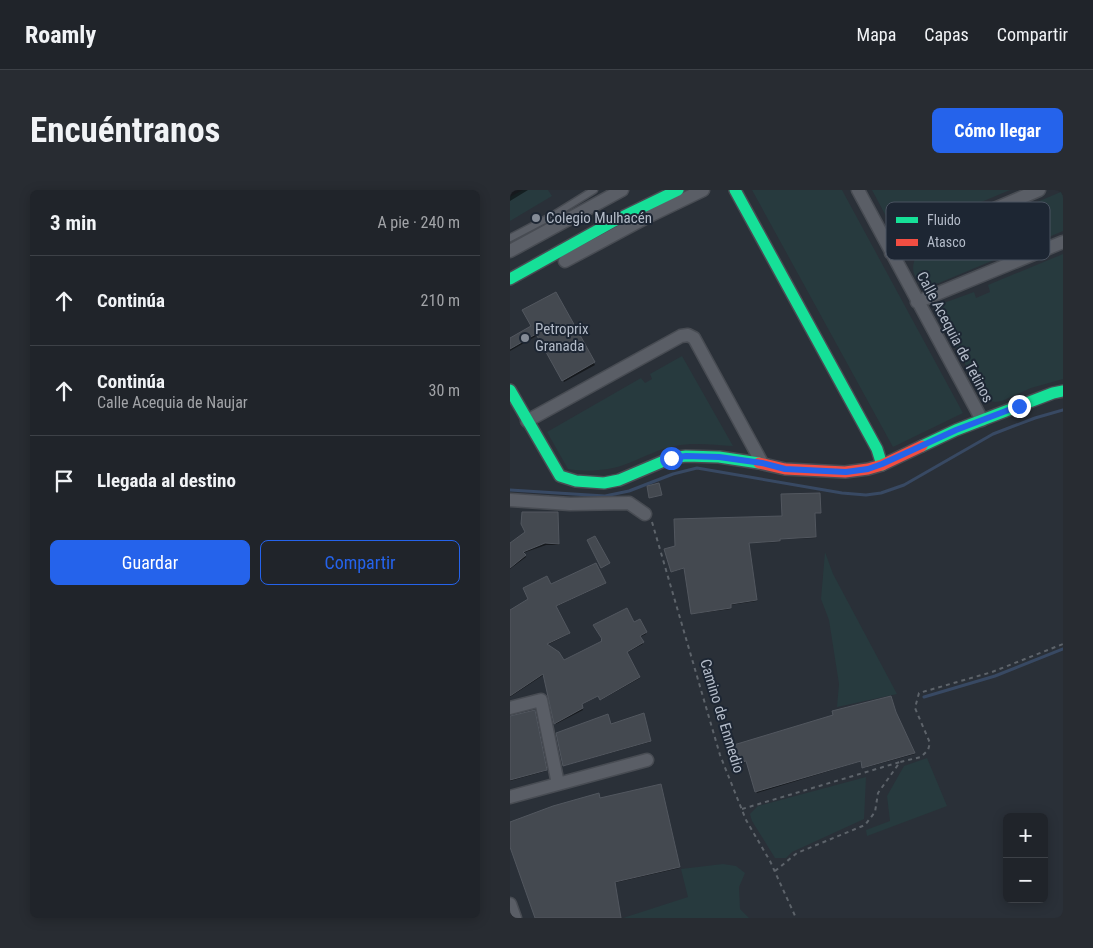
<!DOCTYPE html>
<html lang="es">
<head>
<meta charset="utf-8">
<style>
  body { margin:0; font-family:"Roboto Condensed",sans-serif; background:#282c32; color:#f1f3f6 }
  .controls { position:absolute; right:15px; bottom:15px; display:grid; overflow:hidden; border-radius:8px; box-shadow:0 2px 12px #0003 }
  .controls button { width:45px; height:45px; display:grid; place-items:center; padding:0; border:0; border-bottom:1px solid #3d4147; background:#20242a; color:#f1f3f6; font:25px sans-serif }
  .stop { position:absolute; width:15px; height:15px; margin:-11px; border:4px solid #2563eb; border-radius:50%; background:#fff }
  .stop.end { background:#2563eb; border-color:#fff; box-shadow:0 1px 5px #0008 }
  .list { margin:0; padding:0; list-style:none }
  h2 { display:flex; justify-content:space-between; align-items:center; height:65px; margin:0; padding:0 20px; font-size:21px }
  h2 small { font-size:16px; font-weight:400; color:#a2a4a8 }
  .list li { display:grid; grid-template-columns:32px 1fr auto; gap:15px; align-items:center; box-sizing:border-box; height:90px; padding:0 20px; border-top:1px solid #3d4147 }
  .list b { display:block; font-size:19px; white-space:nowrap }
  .list p { margin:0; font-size:16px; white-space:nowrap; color:#a2a4a8 }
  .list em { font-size:16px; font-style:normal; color:#a2a4a8 }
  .actions { display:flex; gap:10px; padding:15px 20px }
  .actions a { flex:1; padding:11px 0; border:1px solid #2563eb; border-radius:8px; text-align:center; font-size:18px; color:#2563eb }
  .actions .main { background:#2563eb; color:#fff }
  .icon { flex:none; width:28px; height:28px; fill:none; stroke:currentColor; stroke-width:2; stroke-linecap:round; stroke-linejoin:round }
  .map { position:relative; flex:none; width:553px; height:728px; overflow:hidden; border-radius:8px }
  header { display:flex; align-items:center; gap:30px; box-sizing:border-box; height:70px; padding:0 25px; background:#20242a; border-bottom:1px solid #3d4147 }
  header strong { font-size:24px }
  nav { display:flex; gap:28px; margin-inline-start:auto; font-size:18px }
  .intro { display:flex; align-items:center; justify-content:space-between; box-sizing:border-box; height:120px; padding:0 30px }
  h1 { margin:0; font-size:35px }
  .button { padding:12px 22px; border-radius:8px; background:#2563eb; color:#fff; font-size:18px; font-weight:700 }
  main { display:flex; gap:30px; padding:0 30px }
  aside { flex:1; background:#20242a; border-radius:8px; box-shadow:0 2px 12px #0003 }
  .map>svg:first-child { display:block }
</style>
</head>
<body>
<header>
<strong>Roamly</strong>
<nav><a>Mapa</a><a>Capas</a><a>Compartir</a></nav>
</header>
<div class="intro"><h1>Encuéntranos</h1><a class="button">Cómo llegar</a></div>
<main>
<aside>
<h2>3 min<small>A pie · 240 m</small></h2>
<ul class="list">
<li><svg class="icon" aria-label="ahead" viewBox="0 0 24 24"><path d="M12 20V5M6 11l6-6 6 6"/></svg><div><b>Continúa</b></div><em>210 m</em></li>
<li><svg class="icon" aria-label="ahead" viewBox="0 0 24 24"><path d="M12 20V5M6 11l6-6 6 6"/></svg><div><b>Continúa</b><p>Calle Acequia de Naujar</p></div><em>30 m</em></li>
<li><svg class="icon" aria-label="arrive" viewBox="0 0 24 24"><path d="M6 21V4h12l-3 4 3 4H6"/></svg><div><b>Llegada al destino</b></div></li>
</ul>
<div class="actions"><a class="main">Guardar</a><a>Compartir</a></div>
</aside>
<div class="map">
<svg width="553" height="728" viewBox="0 0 553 728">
  <rect width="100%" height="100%" fill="#2a3038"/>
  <!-- green -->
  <path fill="#273a3e" d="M 13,0 L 38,0 L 42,6 L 0,31 L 0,7 Z
    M 242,0 L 332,0 L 453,223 L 383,257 Z
    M 362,0 L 500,0 L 395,44 L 391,44 L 384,41 Z
    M 553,1 L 553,41 L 429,93 C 407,98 396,82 408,63 Z
    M 553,64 L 553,189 L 521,198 L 492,211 L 485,212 L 480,211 L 472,206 L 428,123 L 431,114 L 464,102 L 466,108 L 480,102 L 478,95 Z
    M 172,166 L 223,256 C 204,255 184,252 165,256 C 149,259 134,267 119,273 C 100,281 78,282 58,279 L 37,242 L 131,188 L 135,193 L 142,189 L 140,184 Z
    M 315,362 L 323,384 L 387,504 L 327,517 L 329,494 L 319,430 L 311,409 Z
    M 417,568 L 437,616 L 357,646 L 356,640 L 380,631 L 377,606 L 394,576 Z
    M 356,587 L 354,629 L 282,662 L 276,668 L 265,668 L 242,631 L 240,624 L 248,616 Z
    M 213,674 L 226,676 L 235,683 L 229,697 L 230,719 L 239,728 L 113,728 L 178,707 L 171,679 Z"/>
  <!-- shadow -->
  <path fill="#0007" d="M 0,0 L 18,0 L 0,11 Z
    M 45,104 L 85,175 L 54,192 L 28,145 L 0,161 L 0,150 L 23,137 Z
    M 310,306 L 310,323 L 305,323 L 306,348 L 270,349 L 270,352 L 238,353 L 247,411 L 220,415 L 221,419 L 183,424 L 176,378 L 162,382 L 155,360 L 273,327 Z
    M 48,325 L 49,355 L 36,355 L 13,363 L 16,367 L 0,379 L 0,354 Z
    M 86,375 L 95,394 L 45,417 L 59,444 L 37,455 L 54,471 L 94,452 L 129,430 L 136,444 L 130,447 L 133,454 L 116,463 L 130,488 L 91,510 L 89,506 L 71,515 L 73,520 L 46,534 L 35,484 L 0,507 L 0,422 L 40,396 Z
    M 25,522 L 36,581 L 0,591 L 0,527 Z
    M 386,524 L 405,564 L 354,578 L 352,571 L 247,603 L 238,571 L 223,576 L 218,558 Z
    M 134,525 L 140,552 L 54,576 L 101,535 Z
    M 151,596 L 170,678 L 104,693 L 110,728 L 27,728 L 0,654 L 0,633 L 89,609 Z"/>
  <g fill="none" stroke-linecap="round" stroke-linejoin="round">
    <!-- stream -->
    <path stroke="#384963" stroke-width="3" d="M 0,300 L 95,306 L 119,301 L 163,284 L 187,278 L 332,303 L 356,305 L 371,303 L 394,295 L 483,244 L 525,228 L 553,220
      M 414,507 L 485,486 L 553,459"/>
  </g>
  <!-- building -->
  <path fill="#444950" stroke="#52575f" d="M 46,102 L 85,172 L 52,191 L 26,144 L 0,159 L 0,148 L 21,136 L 12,120 Z
    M 149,293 L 152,305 L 139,308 L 137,296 Z
    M 310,303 L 311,323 L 305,323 L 306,347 L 270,349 L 270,351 L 239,353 L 247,410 L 221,414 L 221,418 L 181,424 L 174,378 L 161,382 L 154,359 L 165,356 L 164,329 L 272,326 L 271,304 Z
    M 12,322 L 48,322 L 49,354 L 35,353 L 13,362 L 16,365 L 0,378 L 0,353 L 15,342 L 11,334 Z
    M 85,346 L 100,373 L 91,378 L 77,350 Z
    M 86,373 L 96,393 L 46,416 L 60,443 L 37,454 L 49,462 L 54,470 L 92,451 L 91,450 L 92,449 L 83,435 L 117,418 L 124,432 L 130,429 L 137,442 L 130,446 L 134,452 L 117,462 L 130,487 L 90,510 L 88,506 L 72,514 L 73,518 L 44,534 L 33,484 L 0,506 L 0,420 L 18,409 L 13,398 L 37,386 L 41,394 Z
    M 381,506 L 386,522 L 405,563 L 352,578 L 351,571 L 245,602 L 236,571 L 222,575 L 217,557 L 323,525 L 322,521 Z
    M 25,520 L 37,580 L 0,590 L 0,526 Z
    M 134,523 L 141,551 L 53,576 L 46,543 L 98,524 L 101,534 Z
    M 151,594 L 170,677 L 105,692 L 111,728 L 25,728 L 0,657 L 0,632 L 43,616 L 89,603 L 90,608 Z"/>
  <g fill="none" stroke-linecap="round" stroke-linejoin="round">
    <defs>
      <path id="lane" d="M 0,48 L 42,26 L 84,0"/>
      <path id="street" d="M 348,0 L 472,230
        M 0,61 L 112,0
        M 381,63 L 529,0
        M 55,71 L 139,26 L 193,0
        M 407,112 L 553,52
        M 17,231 L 171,146 L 178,145 L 184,148 L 252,273
        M 0,310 L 60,314 L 119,313 L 135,324
        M 0,518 L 31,510 L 48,594
        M 0,607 L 137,570
        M 0,714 L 5,728"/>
      <path id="fast" d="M 225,0 L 367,259 L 372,275
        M 0,89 L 104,31 L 168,0
        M 0,200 L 50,286 L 66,291 L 94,293 L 109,290 L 161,268 L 176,266 L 209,267 L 249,273
        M 412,256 L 446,240 L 543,203 L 553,201"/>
      <path id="jam" d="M 249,273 L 275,279 L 335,282 L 358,279 L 372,275 L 412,256"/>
    </defs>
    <!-- lane casing -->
    <use href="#lane" stroke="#484c53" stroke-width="9"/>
    <!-- street casing -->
    <use href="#street" stroke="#484c53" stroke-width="15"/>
    <!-- fast casing -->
    <use href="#fast" stroke="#484c53" stroke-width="14"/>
    <!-- jam casing -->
    <use href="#jam" stroke="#484c53" stroke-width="14"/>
    <!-- path -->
    <path stroke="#5d636a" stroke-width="2" stroke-dasharray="4 4" stroke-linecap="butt" d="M 142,332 L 210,565 L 236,630 L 260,671 L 286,728
      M 232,619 L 390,572
      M 265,681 L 287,663 L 355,635 L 365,622 L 368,603 L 390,572 L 411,567 L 418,560 L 420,553 L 405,518 L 409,503 L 482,482 L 553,454"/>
    <!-- lane -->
    <use href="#lane" stroke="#5a5e66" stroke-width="6"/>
    <!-- street -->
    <use href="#street" stroke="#5a5e66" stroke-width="12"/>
    <!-- fast -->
    <use href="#fast" stroke="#16e098" stroke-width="11"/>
    <!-- jam -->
    <use href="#jam" stroke="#f24e42" stroke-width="11"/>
  </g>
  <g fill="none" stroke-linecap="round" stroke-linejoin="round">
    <!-- route -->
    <path stroke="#2563eb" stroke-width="6" d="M 161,268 L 176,266 L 209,267 L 252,273 L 275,279 L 336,282 L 358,279 L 372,274 L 446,240 L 509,216"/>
  </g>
  <!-- markers -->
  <g fill="#848b96" stroke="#1d2633" stroke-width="2">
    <circle cx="26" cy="28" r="5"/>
    <circle cx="15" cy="148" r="5"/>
  </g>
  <g text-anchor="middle" stroke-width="4" stroke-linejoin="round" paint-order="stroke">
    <!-- poi labels -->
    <g font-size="15" fill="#b4bcc9" stroke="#1d2633" text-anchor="start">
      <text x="36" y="33">Colegio Mulhacén</text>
      <text x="25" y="144">Petroprix<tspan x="25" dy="17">Granada</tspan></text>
    </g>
    <!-- street labels -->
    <g font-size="15" fill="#b4bcc9" stroke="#1d2633">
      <text transform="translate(445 147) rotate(62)" y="5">Calle Acequia de Tetinos</text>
      <text transform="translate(212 526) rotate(73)" y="5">Camino de Enmedio</text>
    </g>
  </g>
  <!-- legend -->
  <rect x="376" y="12" width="164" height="58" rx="8" fill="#1d2633" stroke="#4a5360" stroke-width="1"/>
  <rect x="386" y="27" width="22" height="6" fill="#16e098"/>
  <rect x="386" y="49" width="22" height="7" fill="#f24e42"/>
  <g font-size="14" fill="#b4bcc9">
    <text x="417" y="35">Fluido</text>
    <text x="417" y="57">Atasco</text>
  </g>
</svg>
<div class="controls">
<button>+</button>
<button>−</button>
</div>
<div class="stop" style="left:161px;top:268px"></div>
<div class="stop end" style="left:509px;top:216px"></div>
</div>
</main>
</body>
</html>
